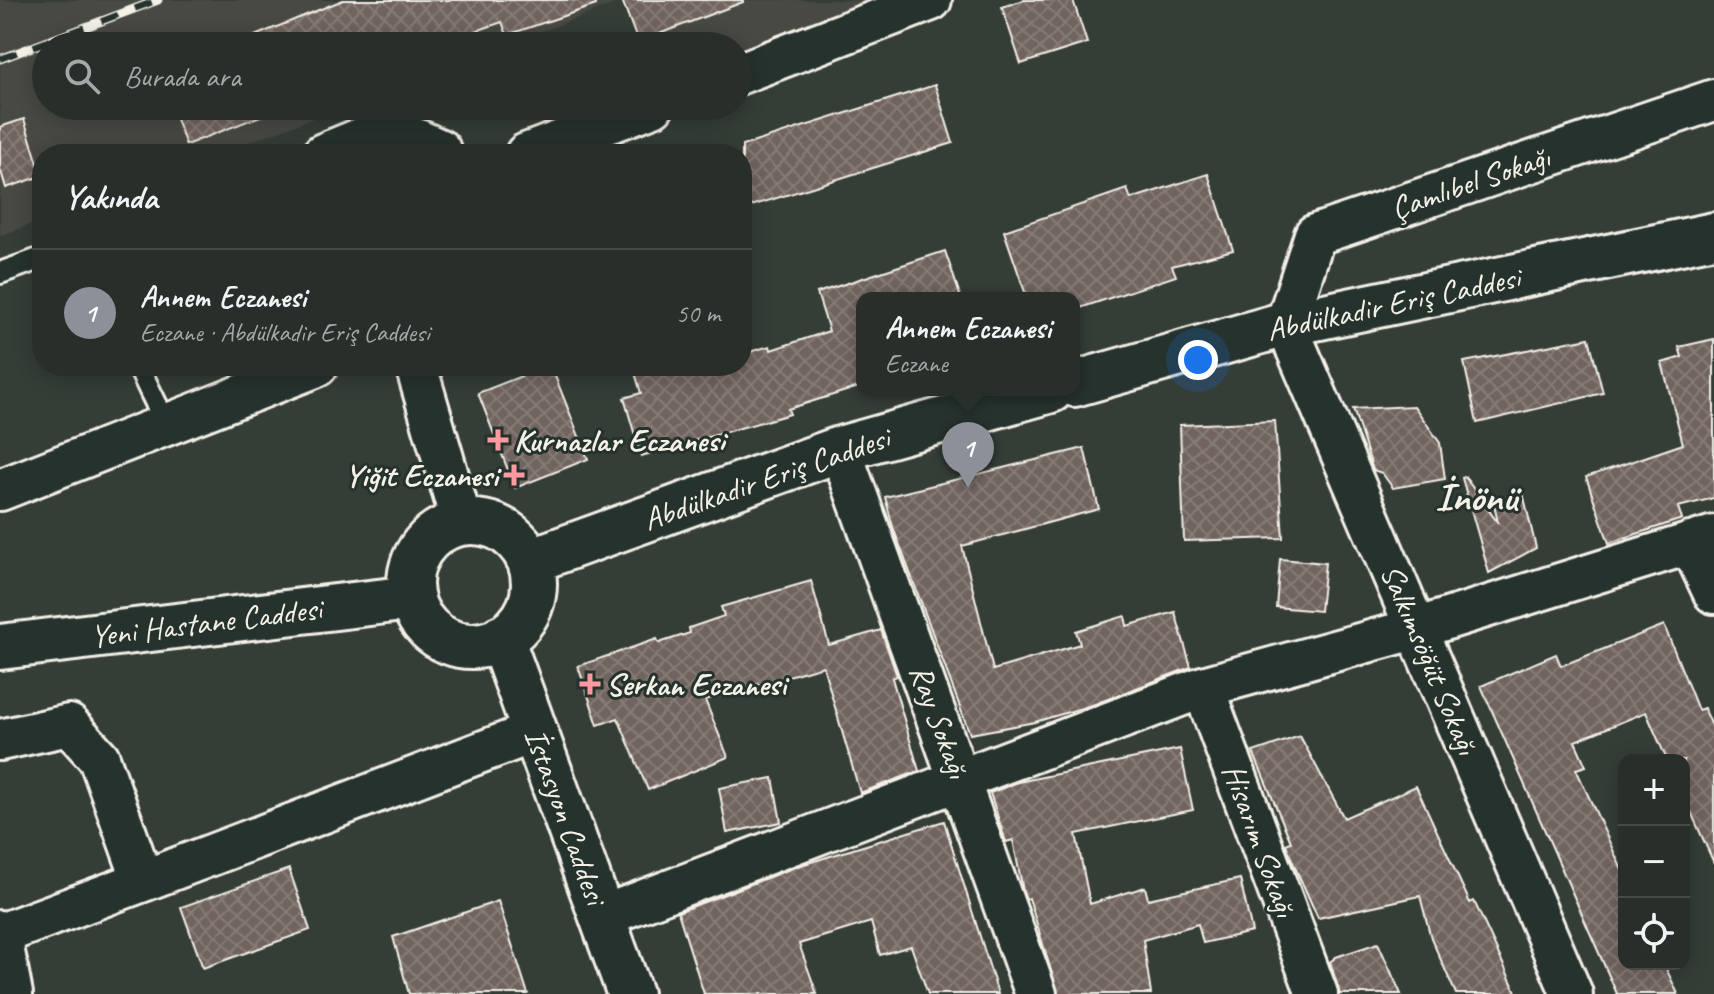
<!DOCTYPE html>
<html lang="tr">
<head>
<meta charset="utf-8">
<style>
  body { margin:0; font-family:Caveat,sans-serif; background:#343a35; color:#f1f3f6 }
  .controls { position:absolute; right:24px; bottom:24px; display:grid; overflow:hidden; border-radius:16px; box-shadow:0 4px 20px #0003 }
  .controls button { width:72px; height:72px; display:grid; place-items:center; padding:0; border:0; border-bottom:2px solid #444a46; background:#282e29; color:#f1f3f6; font:40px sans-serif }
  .you { position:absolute; left:1198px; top:360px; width:28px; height:28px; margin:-20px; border:6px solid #fff; border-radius:50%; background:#1a73e8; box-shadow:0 0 0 12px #1a73e833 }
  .badge { display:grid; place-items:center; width:52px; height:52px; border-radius:50%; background:#8c9099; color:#fff; font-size:26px; font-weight:700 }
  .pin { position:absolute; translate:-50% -66px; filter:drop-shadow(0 2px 4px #0008) }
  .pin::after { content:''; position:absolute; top:42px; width:28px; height:24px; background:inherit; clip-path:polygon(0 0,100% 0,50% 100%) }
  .popup { position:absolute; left:856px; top:292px; width:224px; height:104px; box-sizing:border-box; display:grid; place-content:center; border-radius:16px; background:#282e29; filter:drop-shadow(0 2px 6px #0005); font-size:26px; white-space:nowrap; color:#a5a8a8 }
  .popup b { font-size:30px; color:#f1f3f6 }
  .popup::after { content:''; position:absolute; left:50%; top:100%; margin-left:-16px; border:16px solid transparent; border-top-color:#282e29 }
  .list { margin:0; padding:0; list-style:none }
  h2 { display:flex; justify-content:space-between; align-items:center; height:104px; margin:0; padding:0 32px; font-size:34px }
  h2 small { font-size:26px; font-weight:400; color:#a5a8a8 }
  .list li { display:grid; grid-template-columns:52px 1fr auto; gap:24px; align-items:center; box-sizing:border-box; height:128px; padding:0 32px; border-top:2px solid #444a46 }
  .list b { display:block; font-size:30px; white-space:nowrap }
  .list p { margin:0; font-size:26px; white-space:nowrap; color:#a5a8a8 }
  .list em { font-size:26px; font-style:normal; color:#a5a8a8 }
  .icon { flex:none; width:44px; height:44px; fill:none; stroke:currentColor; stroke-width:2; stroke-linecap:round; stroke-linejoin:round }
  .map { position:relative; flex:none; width:1714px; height:994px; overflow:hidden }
  .search { position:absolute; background:#282e29; box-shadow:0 4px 20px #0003; left:32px; top:32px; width:720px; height:88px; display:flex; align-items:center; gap:20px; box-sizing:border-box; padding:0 28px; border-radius:44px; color:#a5a8a8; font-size:30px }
  .panel { position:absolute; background:#282e29; box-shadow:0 4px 20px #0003; left:32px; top:144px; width:720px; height:232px; border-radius:32px }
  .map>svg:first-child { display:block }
</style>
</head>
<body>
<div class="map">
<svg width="1714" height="994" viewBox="0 0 1714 994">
  <defs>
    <pattern id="building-cross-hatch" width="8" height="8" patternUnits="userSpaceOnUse" patternTransform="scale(2)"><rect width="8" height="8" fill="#71645f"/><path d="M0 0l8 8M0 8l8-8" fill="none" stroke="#867b76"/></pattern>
  </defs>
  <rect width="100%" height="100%" fill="#353d37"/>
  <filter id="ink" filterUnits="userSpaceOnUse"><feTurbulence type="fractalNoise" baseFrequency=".0125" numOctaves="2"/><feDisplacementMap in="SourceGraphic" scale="16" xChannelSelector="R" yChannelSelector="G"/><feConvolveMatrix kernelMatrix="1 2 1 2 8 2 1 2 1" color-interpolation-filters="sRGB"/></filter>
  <g filter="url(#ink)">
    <!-- built -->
    <path fill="#474943" d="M 0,0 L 625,0 L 503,46 L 46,46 L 46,106 L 345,106 L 217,154 L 42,154 L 42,220 L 0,236 Z
      M 639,0 L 938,0 L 738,73 L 738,46 L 664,46 Z"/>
    <!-- building -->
    <path fill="url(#building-cross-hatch)" stroke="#f4f1e8" stroke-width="2" d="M 343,0 L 595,0 L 596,5 L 507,35 L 502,22 L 433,46 L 230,46 Z
      M 622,0 L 743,0 L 743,2 L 638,42 Z
      M 1024,0 L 1073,0 L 1087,43 L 1021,64 L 1002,7 Z
      M 935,85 L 953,143 L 742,209 L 742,146 Z
      M 171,106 L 281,106 L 281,108 L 186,145 Z
      M 24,119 L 42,176 L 6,188 L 0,168 L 0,127 Z
      M 1208,174 L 1233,250 L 1172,266 L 1176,276 L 1074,310 L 1074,298 L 1027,298 L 1004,231 L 1127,189 L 1131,199 Z
      M 945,251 L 961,298 L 862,298 L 862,386 L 788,409 L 790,414 L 641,456 L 624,398 L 641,393 L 633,366 L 742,366 L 742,354 L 770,346 L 771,350 L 829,331 L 817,293 Z
      M 1589,338 L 1603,393 L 1477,423 L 1464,362 Z
      M 1714,339 L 1714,498 L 1678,507 L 1682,519 L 1609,543 L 1586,477 L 1683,444 L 1662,363 L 1682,357 L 1679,347 Z
      M 547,366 L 551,366 L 588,459 L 515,488 L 478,393 Z
      M 1414,406 L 1440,443 L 1445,479 L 1393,488 L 1382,473 L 1373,470 L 1353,409 Z
      M 1275,421 L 1283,538 L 1184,541 L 1180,425 Z
      M 1084,448 L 1099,509 L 962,546 L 993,670 L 1080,644 L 1076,631 L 1125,616 L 1127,626 L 1175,612 L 1191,667 L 1095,704 L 1035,722 L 970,734 L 893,527 L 885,497 Z
      M 1465,477 L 1498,523 L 1494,504 L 1523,493 L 1536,548 L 1489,573 L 1462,478 Z
      M 1280,559 L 1325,563 L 1320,611 L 1276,607 Z
      M 811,581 L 829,645 L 881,630 L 897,676 L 892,678 L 919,771 L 860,793 L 823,666 L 705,700 L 728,757 L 648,790 L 618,718 L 598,725 L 578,666 L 657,639 L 659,643 L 690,633 L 689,628 L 724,616 L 721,607 Z
      M 1664,625 L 1698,710 L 1704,708 L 1714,730 L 1714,863 L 1684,797 L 1684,760 L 1667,760 L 1646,712 L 1575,741 L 1586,766 L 1576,769 L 1624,874 L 1624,964 L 1664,964 L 1678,994 L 1617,994 L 1481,686 L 1556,654 L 1561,666 Z
      M 1300,736 L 1344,818 L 1416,786 L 1470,903 L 1474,901 L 1517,994 L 1456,994 L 1431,938 L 1420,896 L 1318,918 L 1294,865 L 1286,844 L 1291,842 L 1253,752 Z
      M 1180,749 L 1193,810 L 1076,834 L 1090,904 L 1145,887 L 1148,899 L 1240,879 L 1252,932 L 1203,943 L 1198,924 L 1143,940 L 1151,994 L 1058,994 L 1029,898 L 1026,900 L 1023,891 L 1013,840 L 1006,842 L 990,793 L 1018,782 Z
      M 773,778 L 781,822 L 727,833 L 719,788 Z
      M 944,821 L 998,994 L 928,994 L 911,946 L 880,955 L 871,922 L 799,944 L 817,994 L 704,994 L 678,912 L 798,866 Z
      M 289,869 L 310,930 L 203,968 L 181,907 Z
      M 498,901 L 528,994 L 409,994 L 393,937 Z
      M 1378,943 L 1401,994 L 1340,994 L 1330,962 L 1336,957 Z"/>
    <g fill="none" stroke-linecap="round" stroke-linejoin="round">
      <defs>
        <path id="service" d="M 0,273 L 42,258
          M 138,366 L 166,424"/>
        <path id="minor" d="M 738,74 L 931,0
          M 323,154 L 389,127 L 440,150 L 441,154
          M 526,154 L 653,106
          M 416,366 L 462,523
          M 840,449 L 1036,994
          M 0,490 L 317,366
          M 1690,543 L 1714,593
          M 1203,687 L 1317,994
          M 0,740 L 69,725 L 99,758 L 143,881 L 534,732
          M 603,916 L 1203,687 L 1418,628 L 1714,536
          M 0,931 L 12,994
          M 1,934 L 143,881
          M 1572,994 L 1286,324 L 1315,235 L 1714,100"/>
        <path id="secondary" d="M 1074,384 L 1286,324 L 1714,235
          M410 584a62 62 0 1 1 124 0a62 62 0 1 1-124 0Z
          M 530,561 L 840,449 L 1051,390
          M 501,638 L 630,994
          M 0,647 L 411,598"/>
      </defs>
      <!-- service casing -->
      <use href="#service" stroke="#f4f1e8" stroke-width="26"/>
      <!-- minor casing -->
      <use href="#minor" stroke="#f4f1e8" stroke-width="46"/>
      <!-- secondary casing -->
      <use href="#secondary" stroke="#f4f1e8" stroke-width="50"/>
      <!-- service -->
      <use href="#service" stroke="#26332d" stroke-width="20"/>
      <!-- minor -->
      <use href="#minor" stroke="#26332d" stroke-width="40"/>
      <!-- secondary -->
      <use href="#secondary" stroke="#26332d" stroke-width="44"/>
      <defs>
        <path id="rail" d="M 0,59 L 158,0"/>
      </defs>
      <!-- rail casing -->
      <use href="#rail" stroke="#f4f1e8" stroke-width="9"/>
      <!-- rail -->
      <use href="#rail" stroke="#26332d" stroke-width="6" stroke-dasharray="18" stroke-linecap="butt"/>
    </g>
  </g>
  <!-- markers -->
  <g fill="#ff9aa2" stroke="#26332d" stroke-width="3">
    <path d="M494 428h8v8h8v8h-8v8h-8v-8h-8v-8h8z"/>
    <path d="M510 463h8v8h8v8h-8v8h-8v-8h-8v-8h8z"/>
    <path d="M586 672h8v8h8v8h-8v8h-8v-8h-8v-8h8z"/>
  </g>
  <g text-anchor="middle" stroke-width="6" stroke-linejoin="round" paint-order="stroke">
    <!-- street labels -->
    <g font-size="32" fill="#f4f1e8" stroke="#26332d">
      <text transform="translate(1470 182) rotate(-19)" y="11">Çamlıbel Sokağı</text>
      <text transform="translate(1393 303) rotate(-12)" y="11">Abdülkadir Eriş Caddesi</text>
      <text transform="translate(766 478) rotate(-19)" y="11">Abdülkadir Eriş Caddesi</text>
      <text transform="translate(206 622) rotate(-7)" y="11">Yeni Hastane Caddesi</text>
      <text transform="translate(1430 659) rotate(67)" y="11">Salkımsöğüt Sokağı</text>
      <text transform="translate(940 721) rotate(70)" y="11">Ray Sokağı</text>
      <text transform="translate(566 816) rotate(70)" y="11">İstasyon Caddesi</text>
      <text transform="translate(1260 840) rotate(70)" y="11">Hisarım Sokağı</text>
    </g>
    <!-- poi labels -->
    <g font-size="32" font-weight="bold" fill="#f4f1e8" stroke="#26332d" text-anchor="start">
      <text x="514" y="451">Kurnazlar Eczanesi</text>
      <text x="498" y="486" text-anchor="end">Yiğit Eczanesi</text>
      <text x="606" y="695">Serkan Eczanesi</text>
    </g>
    <!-- district labels -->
    <g font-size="40" font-weight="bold" fill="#f4f1e8" stroke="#26332d">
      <text x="1476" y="510">İnönü</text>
    </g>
  </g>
</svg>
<div class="controls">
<button>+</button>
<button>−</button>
<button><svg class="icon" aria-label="locate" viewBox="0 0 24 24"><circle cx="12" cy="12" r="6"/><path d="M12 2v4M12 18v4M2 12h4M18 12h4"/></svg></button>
</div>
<div class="you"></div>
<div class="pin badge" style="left:968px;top:488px">1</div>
<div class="popup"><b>Annem Eczanesi</b>Eczane</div>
<div class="search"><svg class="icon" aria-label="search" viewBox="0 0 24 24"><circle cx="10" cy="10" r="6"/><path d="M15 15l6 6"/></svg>Burada ara</div>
<section class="panel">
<h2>Yakında<small></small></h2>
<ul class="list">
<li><span class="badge">1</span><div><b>Annem Eczanesi</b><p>Eczane · Abdülkadir Eriş Caddesi</p></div><em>50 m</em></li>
</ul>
</section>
</div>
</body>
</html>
